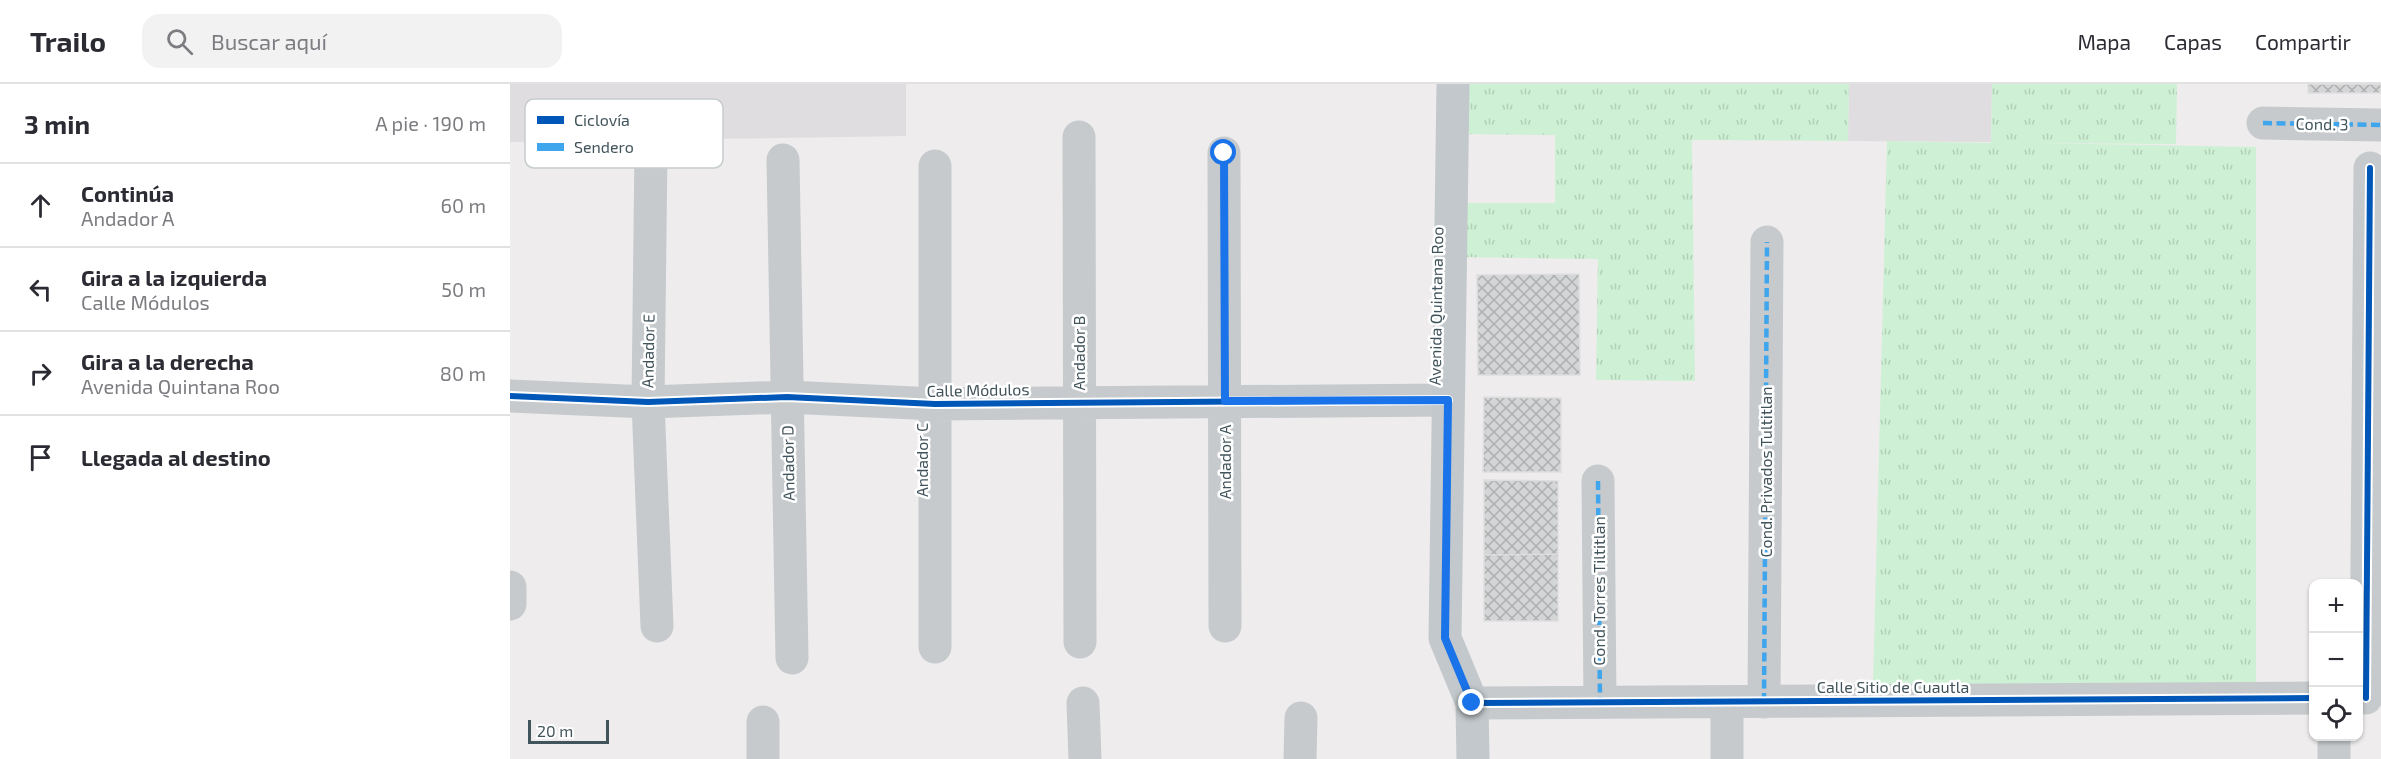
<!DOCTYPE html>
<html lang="es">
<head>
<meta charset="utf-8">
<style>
  body { margin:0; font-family:"Exo 2",sans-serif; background:#f2f2f3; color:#2b2b33 }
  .controls { position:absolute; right:18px; bottom:18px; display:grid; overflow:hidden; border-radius:12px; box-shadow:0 2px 4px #0004 }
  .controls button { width:54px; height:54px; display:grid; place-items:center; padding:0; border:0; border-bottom:2px solid #e1e1e2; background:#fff; color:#2b2b33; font:30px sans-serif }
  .scale { position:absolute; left:18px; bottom:15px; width:81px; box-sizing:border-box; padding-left:6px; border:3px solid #42545b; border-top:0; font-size:16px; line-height:21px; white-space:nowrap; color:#42545b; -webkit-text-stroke:4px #fff; paint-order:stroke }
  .stop { position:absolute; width:18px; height:18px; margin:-14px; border:4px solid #1a73e8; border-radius:50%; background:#fff }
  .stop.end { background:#1a73e8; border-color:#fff; box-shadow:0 2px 6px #0008 }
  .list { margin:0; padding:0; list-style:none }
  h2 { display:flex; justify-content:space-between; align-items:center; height:78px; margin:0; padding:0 24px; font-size:26px }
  h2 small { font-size:20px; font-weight:400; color:#7c7c81 }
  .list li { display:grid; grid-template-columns:39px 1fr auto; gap:18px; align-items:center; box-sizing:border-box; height:84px; padding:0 24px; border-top:2px solid #e1e1e2 }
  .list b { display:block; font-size:22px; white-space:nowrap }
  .list p { margin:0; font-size:20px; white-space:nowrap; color:#7c7c81 }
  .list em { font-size:20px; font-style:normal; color:#7c7c81 }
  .icon { flex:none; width:33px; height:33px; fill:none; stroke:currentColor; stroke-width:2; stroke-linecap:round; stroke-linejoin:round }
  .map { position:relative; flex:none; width:1871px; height:675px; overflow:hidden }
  header { display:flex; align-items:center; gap:36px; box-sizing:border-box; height:84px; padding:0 30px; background:#fff; border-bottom:2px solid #e1e1e2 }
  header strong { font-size:28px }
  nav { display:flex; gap:33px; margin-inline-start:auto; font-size:21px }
  .search { width:420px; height:54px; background:#f2f2f3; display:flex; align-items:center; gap:15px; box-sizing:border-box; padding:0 21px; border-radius:18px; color:#7c7c81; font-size:22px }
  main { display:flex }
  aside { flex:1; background:#fff }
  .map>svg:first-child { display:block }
</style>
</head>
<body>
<header>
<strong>Trailo</strong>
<div class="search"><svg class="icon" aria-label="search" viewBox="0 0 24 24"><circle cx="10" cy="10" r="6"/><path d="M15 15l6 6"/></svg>Buscar aquí</div>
<nav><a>Mapa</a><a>Capas</a><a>Compartir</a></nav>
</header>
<main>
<aside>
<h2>3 min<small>A pie · 190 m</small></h2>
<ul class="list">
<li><svg class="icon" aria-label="ahead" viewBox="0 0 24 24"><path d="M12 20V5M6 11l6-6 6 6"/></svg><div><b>Continúa</b><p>Andador A</p></div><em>60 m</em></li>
<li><svg class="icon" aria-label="left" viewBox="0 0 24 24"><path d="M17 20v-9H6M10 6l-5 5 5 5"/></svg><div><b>Gira a la izquierda</b><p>Calle Módulos</p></div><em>50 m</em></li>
<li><svg class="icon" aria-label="right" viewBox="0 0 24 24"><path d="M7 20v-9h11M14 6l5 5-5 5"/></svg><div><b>Gira a la derecha</b><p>Avenida Quintana Roo</p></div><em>80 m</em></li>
<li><svg class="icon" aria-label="arrive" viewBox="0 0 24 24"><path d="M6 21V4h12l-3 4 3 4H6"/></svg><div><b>Llegada al destino</b></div></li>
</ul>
</aside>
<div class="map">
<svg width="1871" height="675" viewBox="0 0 1871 675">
  <defs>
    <pattern id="grass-tufts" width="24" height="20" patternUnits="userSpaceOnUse" patternTransform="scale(1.5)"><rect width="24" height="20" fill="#cef0d4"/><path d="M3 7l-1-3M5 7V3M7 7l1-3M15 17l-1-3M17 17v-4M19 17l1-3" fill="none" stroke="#b2d0b8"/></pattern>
    <pattern id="building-cross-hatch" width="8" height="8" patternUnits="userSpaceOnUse" patternTransform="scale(1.5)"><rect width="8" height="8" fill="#d4d5d7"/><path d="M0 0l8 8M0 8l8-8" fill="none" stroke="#aeafb1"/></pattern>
  </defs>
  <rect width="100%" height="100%" fill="#eeeced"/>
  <!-- education -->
  <path fill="#dfdddf" d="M 0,0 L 396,0 L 396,52 L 0,58 Z
    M 1339,0 L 1482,0 L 1481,58 L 1338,57 Z"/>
  <!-- grass -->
  <path fill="url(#grass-tufts)" d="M 950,0 L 1339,0 L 1338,57 L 1182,56 L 1185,297 L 1086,296 L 1088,175 L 943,173 L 943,119 L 1045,119 L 1045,51 L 949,50 Z
    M 1482,0 L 1667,0 L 1666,60 L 1524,59 L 1746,63 L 1746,615 L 1363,601 L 1377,57 L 1481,59 Z"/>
  <!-- building -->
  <path fill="url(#building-cross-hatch)" stroke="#dedee0" stroke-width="1.5" d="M 1798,0 L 1871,0 L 1871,9 L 1798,9 Z
    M 1069,190 L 1070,291 L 968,291 L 967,191 Z
    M 974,313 L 1051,314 L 1051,388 L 973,388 Z
    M 974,396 L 1048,397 L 1048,470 L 974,471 Z
    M 1048,470 L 1048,537 L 974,537 L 974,471 Z"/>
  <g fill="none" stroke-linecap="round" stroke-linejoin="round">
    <!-- minor -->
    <path stroke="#c6cacc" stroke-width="33" d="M 1753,39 L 1871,41
      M 569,53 L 570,558
      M 141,64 L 138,318 L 147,542
      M 714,69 L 715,542
      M 273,76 L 282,574
      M 425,82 L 425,563
      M 0,312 L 138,318 L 277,313 L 425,320 L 938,316
      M 1088,397 L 1090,618
      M 0,503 L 0,520
      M 1856,614 L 1860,84
      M 1254,618 L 1257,158
      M 573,619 L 575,675
      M 962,619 L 1804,614
      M 1824,652 L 1824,675
      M 253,675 L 253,638
      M 790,675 L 791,634
      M 1217,675 L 1217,618"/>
    <!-- major -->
    <path stroke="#c2c8cb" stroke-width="33" d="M 943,0 L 935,554 L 962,619 L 963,675"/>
    <!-- quiet -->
    <path stroke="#3fa5ed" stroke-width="4.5" stroke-dasharray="9 4.5" stroke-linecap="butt" d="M 1753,39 L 1871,41
      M 1088,397 L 1090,618
      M 1254,618 L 1257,158"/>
    <defs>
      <path id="cycleway" d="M 0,312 L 138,318 L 277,313 L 425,320 L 938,316
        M 1856,614 L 1860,84
        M 962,619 L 1804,614"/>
    </defs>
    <!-- cycleway casing -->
    <use href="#cycleway" stroke="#fff" stroke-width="10"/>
    <!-- cycleway -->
    <use href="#cycleway" stroke="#0057b8" stroke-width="6"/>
  </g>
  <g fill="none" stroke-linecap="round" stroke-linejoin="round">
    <!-- route -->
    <path stroke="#1a73e8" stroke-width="8" d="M 714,69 L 715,317 L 938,316 L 935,554 L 962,619"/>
  </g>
  <g text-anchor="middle" stroke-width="5" stroke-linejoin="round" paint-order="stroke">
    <!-- street labels -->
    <g font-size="16" fill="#42545b" stroke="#fff">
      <text transform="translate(1812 40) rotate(1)" y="6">Cond. 3</text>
      <text transform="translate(926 222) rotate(-89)" y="6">Avenida Quintana Roo</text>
      <text transform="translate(138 267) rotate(-89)" y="6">Andador E</text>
      <text transform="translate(569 269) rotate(-90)" y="6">Andador B</text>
      <text transform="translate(468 306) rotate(-1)" y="6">Calle Módulos</text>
      <text transform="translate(412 376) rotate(-90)" y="6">Andador C</text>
      <text transform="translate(715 378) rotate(-90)" y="6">Andador A</text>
      <text transform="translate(278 379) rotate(-91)" y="6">Andador D</text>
      <text transform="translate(1256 388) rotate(-90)" y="6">Cond. Privados Tultitlan</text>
      <text transform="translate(1089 507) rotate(-90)" y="6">Cond. Torres Tiltitlan</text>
      <text x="1383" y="609">Calle Sitio de Cuautla</text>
    </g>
  </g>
  <!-- legend -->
  <rect x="15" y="15" width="198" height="69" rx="9" fill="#fff" stroke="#c6ccce" stroke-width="1.5"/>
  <rect x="27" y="32" width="27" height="8" fill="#0057b8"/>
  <rect x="27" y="59" width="27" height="8" fill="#3fa5ed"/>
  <g font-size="16" fill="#42545b">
    <text x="64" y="42">Ciclovía</text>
    <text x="64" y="69">Sendero</text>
  </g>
</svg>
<div class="controls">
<button>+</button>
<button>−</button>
<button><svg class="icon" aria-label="locate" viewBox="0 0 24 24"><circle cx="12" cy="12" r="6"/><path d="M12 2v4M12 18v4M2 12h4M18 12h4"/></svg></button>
</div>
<div class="scale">20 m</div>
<div class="stop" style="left:714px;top:69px"></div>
<div class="stop end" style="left:962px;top:619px"></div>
</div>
</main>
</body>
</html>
